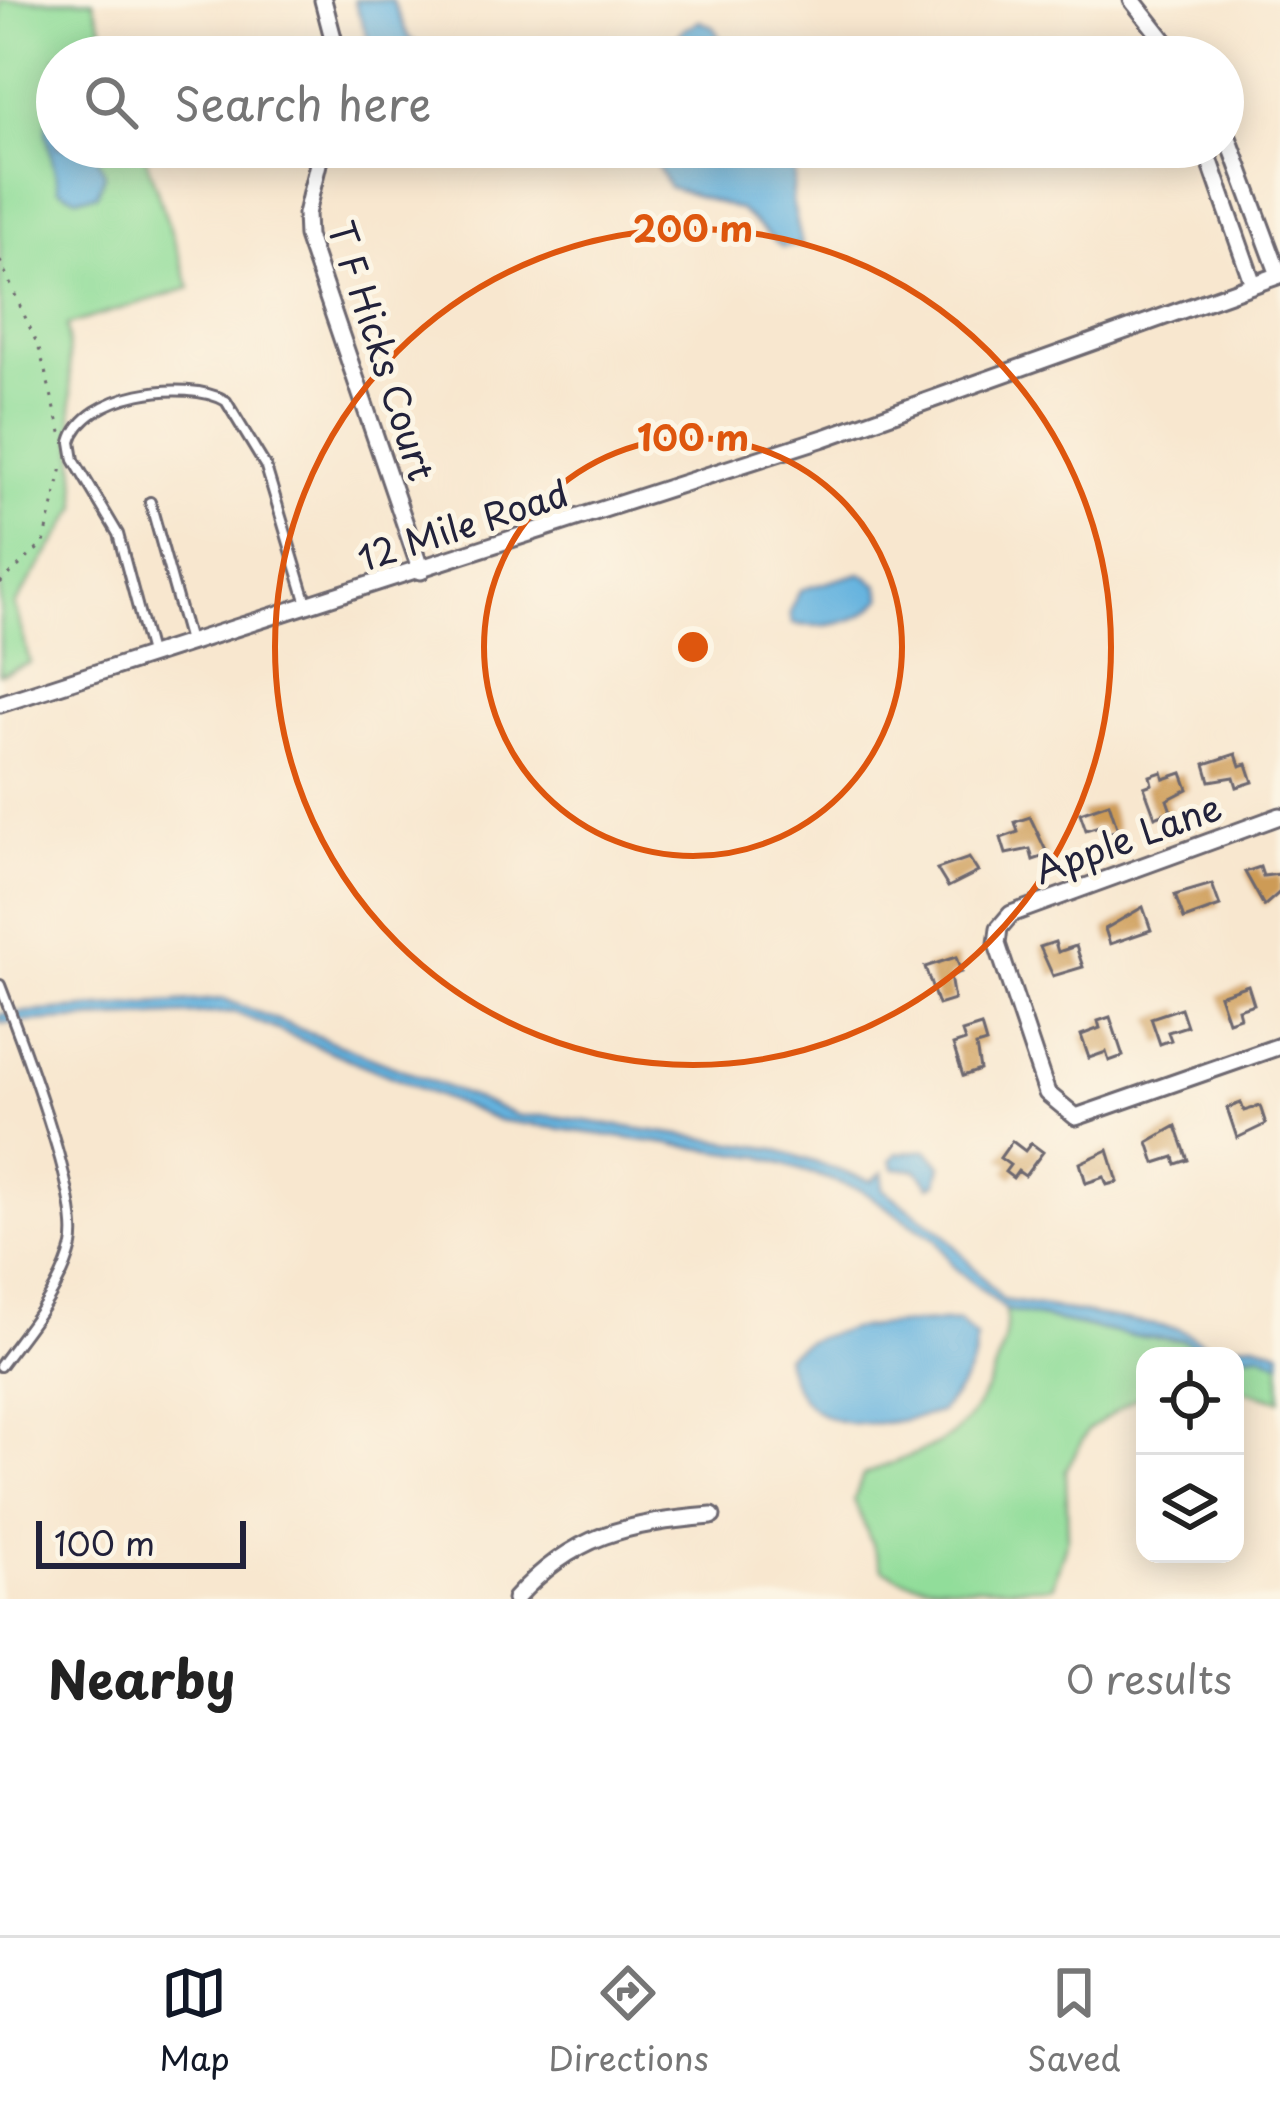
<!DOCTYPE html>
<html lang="en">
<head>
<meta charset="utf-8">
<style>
  body { margin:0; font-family:"Playpen Sans",sans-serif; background:#f6f6f6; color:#222 }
  .controls { position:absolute; right:36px; bottom:36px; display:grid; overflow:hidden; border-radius:24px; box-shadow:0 6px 30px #0003 }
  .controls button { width:108px; height:108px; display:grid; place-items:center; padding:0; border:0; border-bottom:3px solid #e0e0e0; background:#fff; color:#222; font:60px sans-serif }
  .scale { position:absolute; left:36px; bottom:30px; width:210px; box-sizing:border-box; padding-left:12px; border:6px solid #22223b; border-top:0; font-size:33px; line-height:42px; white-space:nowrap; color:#22223b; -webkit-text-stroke:9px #fcf5e5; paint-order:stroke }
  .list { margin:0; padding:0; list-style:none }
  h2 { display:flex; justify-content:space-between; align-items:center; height:156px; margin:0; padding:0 48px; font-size:51px }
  h2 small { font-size:39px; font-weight:400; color:#767676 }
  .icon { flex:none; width:66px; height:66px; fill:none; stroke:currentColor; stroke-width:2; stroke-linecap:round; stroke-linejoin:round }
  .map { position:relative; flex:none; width:1280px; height:1599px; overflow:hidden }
  .search { position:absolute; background:#fff; box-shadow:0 6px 30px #0003; left:36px; right:36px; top:36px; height:132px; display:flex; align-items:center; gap:30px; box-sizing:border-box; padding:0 42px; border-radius:66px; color:#767676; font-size:45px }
  .sheet { height:336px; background:#fff }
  nav { display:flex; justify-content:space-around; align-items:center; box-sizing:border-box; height:168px; border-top:3px solid #e0e0e0; background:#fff; font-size:33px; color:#767676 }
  nav a { display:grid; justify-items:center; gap:6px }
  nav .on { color:#111827 }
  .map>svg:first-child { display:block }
</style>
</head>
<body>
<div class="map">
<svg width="1280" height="1599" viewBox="0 0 1280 1599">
  <rect width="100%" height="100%" fill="#fcf5e5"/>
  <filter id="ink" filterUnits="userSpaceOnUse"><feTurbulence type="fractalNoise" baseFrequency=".00833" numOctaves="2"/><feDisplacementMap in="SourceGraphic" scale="24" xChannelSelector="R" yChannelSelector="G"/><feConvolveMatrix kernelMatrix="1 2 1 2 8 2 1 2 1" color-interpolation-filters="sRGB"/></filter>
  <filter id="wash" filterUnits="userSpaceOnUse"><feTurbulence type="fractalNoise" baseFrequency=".004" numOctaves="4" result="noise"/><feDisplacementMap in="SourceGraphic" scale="48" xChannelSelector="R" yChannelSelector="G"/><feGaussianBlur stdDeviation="2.7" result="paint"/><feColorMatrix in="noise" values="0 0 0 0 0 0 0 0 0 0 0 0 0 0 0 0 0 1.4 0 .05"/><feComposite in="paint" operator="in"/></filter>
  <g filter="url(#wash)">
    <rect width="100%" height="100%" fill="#f8e7cf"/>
    <!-- green -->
    <path fill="#91dd9a" stroke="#5a806a" stroke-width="3" d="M 0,0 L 93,0 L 112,57 L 57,57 L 57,147 L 142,147 L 190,288 L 67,325 L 78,507 L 15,605 L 30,663 L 0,674 Z
      M 1006,1310 L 1132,1336 L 1183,1340 L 1216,1356 L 1145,1356 L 1145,1392 L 1088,1430 L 1066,1470 L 1068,1537 L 1053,1585 C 1042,1591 925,1586 909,1581 C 900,1579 890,1573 882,1569 L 854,1500 L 863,1475 C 931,1444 962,1450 993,1374 C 1002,1349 1008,1337 1006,1310 Z
      M 1260,1353 L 1280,1362 L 1280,1400 L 1235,1388 L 1235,1356 L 1230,1356 Z"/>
    <!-- water -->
    <path fill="#65b3df" stroke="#446a8d" stroke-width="3" d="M 354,0 L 392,0 L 409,38 L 433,57 L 374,54 Z
      M 700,21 L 714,28 L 730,57 L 663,57 L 683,30 Z
      M 57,106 L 57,147 L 93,147 L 105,174 L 97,195 L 76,198 L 59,189 L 46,131 L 51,108 Z
      M 647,147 L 797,147 L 792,201 L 802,245 L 782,247 L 740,210 L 669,187 Z
      M 861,573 L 878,585 L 882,598 C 860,624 825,629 793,624 L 790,613 L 800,590 Z
      M 224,999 L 519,1116 L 552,1116 L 775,1149 L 871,1181 L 883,1172 L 883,1189 L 944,1234 L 1003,1300 L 1179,1329 L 1208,1345 L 1254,1343 L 1280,1350 L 1280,1362 L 1260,1353 L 1213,1356 L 1183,1340 L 1132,1336 L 1006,1310 L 954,1267 L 936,1240 L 861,1190 L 762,1157 L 497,1120 L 234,1012 L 0,1023 L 0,1014 Z
      M 927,1150 L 941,1165 L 937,1183 L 930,1186 L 917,1170 L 894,1168 L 891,1160 L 897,1153 Z
      M 959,1321 L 976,1338 L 974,1360 L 962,1386 L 940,1412 C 876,1429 800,1440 785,1356 C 828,1320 906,1325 959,1321 Z"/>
    <g id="blocks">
      <!-- building -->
      <path fill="#cd9b56" d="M 1236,754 L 1240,766 L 1247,764 L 1253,782 L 1237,787 L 1234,777 L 1210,781 L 1205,764 Z
        M 1162,772 L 1164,779 L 1182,773 L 1188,789 L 1167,800 L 1171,811 L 1155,817 L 1144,787 L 1152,784 L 1150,776 Z
        M 1109,803 L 1118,830 L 1105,834 L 1102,825 L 1086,830 L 1080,813 Z
        M 1030,817 L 1048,855 L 1033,860 L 1030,849 L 1006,854 L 1001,838 L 1018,832 L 1015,822 Z
        M 969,858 L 978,872 L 948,887 L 937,869 Z
        M 1260,867 L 1263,876 L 1280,874 L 1280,892 L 1264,906 L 1245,872 Z
        M 1212,884 L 1220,906 L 1184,919 L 1175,895 Z
        M 1143,907 L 1151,930 L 1110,944 L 1105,929 Z
        M 1055,942 L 1058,952 L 1076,946 L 1083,967 L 1053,976 L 1040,947 Z
        M 956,957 L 961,972 L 950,976 L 954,1000 L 938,1005 L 925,967 Z
        M 1248,985 L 1254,1004 L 1238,1009 L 1240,1017 L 1228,1021 L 1219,995 Z
        M 1181,1008 L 1187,1026 L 1168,1032 L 1171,1040 L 1160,1044 L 1151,1018 Z
        M 1110,1017 L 1123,1056 L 1109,1061 L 1106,1052 L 1089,1058 L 1081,1035 L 1100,1028 L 1098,1021 Z
        M 981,1026 L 986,1043 L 976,1046 L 980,1070 L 963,1076 L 953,1045 L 965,1041 L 962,1032 Z
        M 1241,1103 L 1244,1111 L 1260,1106 L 1266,1124 L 1237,1138 L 1227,1108 Z
        M 1176,1126 L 1188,1160 L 1176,1164 L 1174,1157 L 1155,1163 L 1148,1142 Z
        M 1012,1141 L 1025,1151 L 1031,1143 L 1043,1152 L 1025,1176 L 1018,1171 L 1013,1178 L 1005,1172 L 1010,1165 L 1000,1158 Z
        M 1108,1150 L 1118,1182 L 1107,1185 L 1104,1177 L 1086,1183 L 1080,1163 Z"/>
    </g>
  </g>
  <g filter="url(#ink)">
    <use href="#blocks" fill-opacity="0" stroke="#6d676f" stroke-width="3"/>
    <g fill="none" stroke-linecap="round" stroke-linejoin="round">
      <defs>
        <path id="lane" d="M 150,502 L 190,645
          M 151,657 L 118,534 L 74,460 L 71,442 C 84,393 186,378 226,401 L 266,467 L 308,607
          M 0,985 C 19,1034 83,1199 72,1246 C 61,1291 26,1330 0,1366"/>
        <path id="street" d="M 323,0 L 338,57
          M 1132,0 L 1177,57
          M 1223,124 L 1279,275
          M 322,147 L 306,214 L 307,236 L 421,571
          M 1205,147 L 1253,284
          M 0,704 L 824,438 L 1280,275
          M 1280,816 L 1011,914 L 999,928 L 997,944 L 1047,1093 L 1076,1117 L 1280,1046
          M 515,1599 C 573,1534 628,1523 712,1516"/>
      </defs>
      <!-- lane casing -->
      <use href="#lane" stroke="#6d676f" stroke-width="14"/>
      <!-- street casing -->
      <use href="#street" stroke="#6d676f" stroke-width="21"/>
      <!-- path -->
      <path stroke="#6d676f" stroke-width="3" stroke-dasharray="3 9" stroke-linecap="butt" d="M 0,261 L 39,348 L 62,436
        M 0,583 L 44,543 L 63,463"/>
      <!-- lane -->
      <use href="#lane" stroke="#fff" stroke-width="8"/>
      <!-- street -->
      <use href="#street" stroke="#fff" stroke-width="15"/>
    </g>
  </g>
  <!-- distance rings -->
  <g fill="none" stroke="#de560e" stroke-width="6">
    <circle cx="693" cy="647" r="209"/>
    <circle cx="693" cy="647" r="418"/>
  </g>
  <g text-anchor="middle" stroke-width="10" stroke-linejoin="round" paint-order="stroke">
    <!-- street labels -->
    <g font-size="36" fill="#22223b" stroke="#fcf5e5">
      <text transform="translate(381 351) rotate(72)" y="13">T F Hicks Court</text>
      <text transform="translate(463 526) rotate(-18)" y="13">12 Mile Road</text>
      <text transform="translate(1128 839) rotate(-20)" y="13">Apple Lane</text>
    </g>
  </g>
  <circle cx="693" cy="647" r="18" fill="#de560e" stroke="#fcf5e5" stroke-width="6"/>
  <g font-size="36" text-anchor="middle" font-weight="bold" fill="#de560e" stroke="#fcf5e5" stroke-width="10" stroke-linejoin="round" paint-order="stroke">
    <text x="693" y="242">200 m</text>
    <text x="693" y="451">100 m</text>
  </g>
</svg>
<div class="controls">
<button><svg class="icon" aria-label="locate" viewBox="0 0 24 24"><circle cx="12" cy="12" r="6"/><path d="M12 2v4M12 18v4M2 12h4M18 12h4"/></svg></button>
<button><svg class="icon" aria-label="layers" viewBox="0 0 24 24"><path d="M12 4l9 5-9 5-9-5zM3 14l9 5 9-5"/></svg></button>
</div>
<div class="scale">100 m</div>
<div class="search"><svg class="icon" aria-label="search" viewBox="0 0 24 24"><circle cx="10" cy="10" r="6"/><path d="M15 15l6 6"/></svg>Search here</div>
</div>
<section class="sheet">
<h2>Nearby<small>0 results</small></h2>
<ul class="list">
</ul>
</section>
<nav>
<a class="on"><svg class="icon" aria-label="map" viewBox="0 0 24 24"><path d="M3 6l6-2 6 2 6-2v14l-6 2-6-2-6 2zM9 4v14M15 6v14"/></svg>Map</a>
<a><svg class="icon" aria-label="directions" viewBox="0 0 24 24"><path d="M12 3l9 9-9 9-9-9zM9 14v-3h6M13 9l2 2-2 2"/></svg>Directions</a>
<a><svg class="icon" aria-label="saved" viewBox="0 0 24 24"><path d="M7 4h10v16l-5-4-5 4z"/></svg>Saved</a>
</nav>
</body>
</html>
